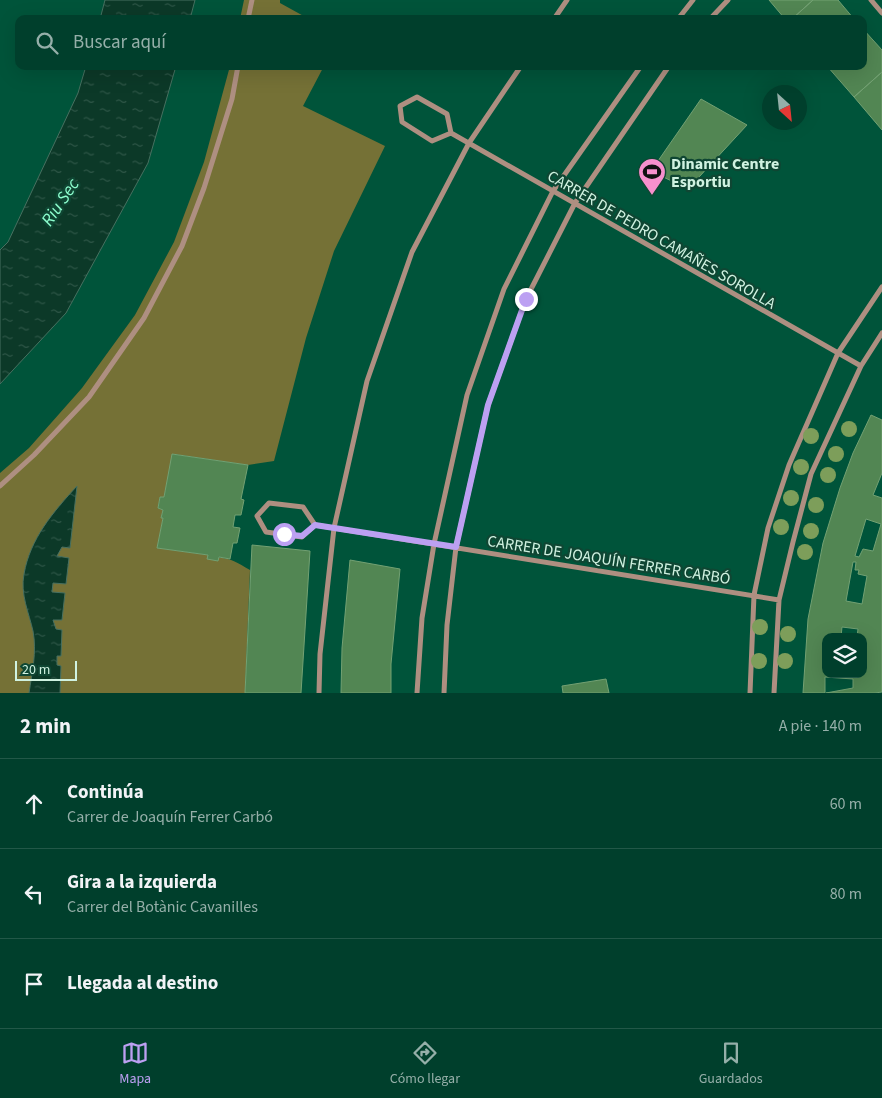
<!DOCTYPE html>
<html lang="es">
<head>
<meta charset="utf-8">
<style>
  body { margin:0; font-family:"Source Sans 3",sans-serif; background:#0a4634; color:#f1f3f6 }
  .controls { position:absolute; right:15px; bottom:15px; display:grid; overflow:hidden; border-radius:10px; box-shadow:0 5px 20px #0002 }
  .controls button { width:45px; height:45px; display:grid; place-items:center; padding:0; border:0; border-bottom:1px solid #225848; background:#003f2c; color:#f1f3f6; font:25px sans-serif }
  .compass { position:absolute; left:762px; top:85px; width:45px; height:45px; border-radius:50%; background:#003f2c; box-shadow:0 5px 20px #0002; rotate:153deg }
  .scale { position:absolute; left:15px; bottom:12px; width:62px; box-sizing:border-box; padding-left:5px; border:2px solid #d0f2e1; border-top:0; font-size:14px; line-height:18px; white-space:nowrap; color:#d0f2e1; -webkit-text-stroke:4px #0f4633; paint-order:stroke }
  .stop { position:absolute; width:15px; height:15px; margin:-11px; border:4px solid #bca0f2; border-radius:50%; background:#fff }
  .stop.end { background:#bca0f2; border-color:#fff; box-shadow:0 1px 5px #0008 }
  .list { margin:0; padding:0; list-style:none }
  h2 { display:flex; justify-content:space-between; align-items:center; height:65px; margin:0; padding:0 20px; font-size:21px }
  h2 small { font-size:16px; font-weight:400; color:#95afa9 }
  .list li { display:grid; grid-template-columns:32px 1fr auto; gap:15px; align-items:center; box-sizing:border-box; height:90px; padding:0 20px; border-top:1px solid #225848 }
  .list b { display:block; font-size:19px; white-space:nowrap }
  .list p { margin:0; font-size:16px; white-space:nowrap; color:#95afa9 }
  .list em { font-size:16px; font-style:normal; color:#95afa9 }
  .icon { flex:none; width:28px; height:28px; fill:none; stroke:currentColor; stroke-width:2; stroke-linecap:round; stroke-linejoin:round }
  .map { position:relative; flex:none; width:882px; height:693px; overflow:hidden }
  .search { position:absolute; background:#003f2c; box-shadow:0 5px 20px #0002; left:15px; right:15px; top:15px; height:55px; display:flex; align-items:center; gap:12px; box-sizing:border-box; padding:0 18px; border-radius:10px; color:#95afa9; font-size:19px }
  .sheet { height:335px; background:#003f2c }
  nav { display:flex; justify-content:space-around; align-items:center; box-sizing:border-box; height:70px; border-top:1px solid #225848; background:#003f2c; font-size:14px; color:#95afa9 }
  nav a { display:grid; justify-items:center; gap:2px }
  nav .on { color:#bca0f2 }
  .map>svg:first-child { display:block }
</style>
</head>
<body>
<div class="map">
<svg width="882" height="693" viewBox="0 0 882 693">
  <defs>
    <pattern id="water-ripples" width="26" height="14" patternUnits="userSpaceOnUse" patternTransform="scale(1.25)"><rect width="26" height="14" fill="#0c3928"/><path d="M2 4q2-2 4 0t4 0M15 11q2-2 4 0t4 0" fill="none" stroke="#2e5647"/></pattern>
  </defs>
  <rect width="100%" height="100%" fill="#00543a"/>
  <!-- park -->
  <path fill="#757136" d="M 244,0 L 280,0 L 280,3 L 309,19 L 240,19 Z
    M 230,66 L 324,66 L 303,106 L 385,146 L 334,251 L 306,338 L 274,461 L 248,465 L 173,454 L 164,497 L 160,497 L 158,508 L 163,510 L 161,518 L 163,518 L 158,548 L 208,555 L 208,559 C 227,555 234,561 250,570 L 245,693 L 0,693 L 0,473 L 29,448 L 82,388 L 135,315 L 174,242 L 204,162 Z"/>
  <!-- water -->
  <path fill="url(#water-ripples)" stroke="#477060" d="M 105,0 L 195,0 L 190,19 L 100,19 Z
    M 86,66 L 176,66 L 148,163 L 66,313 L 0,384 L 0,250 L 8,242 L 78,93 Z
    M 77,486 L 70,548 L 62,547 L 57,556 L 69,558 L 66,584 L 53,583 L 52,592 L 65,593 L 62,620 L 53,620 L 56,629 L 62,630 L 61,656 L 57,656 L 57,665 L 61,666 L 60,693 L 29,693 C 32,673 37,652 33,631 C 29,613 20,594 24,574 C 30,539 53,512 77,486 Z"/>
  <!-- building -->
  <path fill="#528653" stroke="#73a173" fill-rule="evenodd" d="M 769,0 L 813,0 L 792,19 L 785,19 Z
    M 813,0 L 838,0 L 854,19 L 792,19 Z
    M 863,29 L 882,50 L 882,72 L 854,97 L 827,66 L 863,66 Z
    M 882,72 L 882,130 L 854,97 Z
    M 701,99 L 747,125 L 688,189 L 651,171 Z
    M 871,415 L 882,420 L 882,473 L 873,495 L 882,498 L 882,692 L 875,693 L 826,693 L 853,688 L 853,679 L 825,677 L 825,693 L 803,693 L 808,619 L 823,543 L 840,488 L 853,453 ZM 866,519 L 881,524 L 873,551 L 863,549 L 859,557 L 855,556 ZM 853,562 L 856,562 L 855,570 L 859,570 L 858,574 L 867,576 L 862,604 L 846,601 ZM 842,627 L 858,629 L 857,637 L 863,637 L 863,674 L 826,674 L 826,637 L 841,637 Z
    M 172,454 L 248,465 L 241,499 L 244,500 L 241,515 L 235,515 L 233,527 L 240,528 L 237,543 L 233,543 L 230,559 L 219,557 L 218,561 L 207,559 L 208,555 L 157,548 L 163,518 L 161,518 L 163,510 L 158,508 L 160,497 L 164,497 Z
    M 252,545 L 310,551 L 301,693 L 245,693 Z
    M 350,560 L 400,569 L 391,664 L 391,693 L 341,693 L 342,648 Z
    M 606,679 L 609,693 L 563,693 L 562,686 Z"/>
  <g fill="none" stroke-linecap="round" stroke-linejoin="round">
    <!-- street -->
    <path stroke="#ae8f81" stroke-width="5" d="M 871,0 L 882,13
      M 248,19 L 252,0
      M 554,19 L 567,0
      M 678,19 L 693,0
      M 710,19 L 728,0
      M 451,133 L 432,141 L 402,122 L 400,106 L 417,97 L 447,114 L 451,133 L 861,366
      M 0,486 L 34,455 L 89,397 L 144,318 L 182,246 L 204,188 L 232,99 L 238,66
      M 315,525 L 302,537 L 266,532 L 257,516 L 269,503 L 303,507 L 315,525 L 779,600
      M 319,693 L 320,654 L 334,528 L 367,381 L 412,252 L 469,143 L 521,66
      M 417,693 L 422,618 L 434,544 L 467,395 L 504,289 L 553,191 L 641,66
      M 444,693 L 447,625 L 456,547 L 488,405 L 526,299 L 575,203 L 669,66
      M 750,693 L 754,595 L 768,528 L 789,465 L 838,353 L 882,287
      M 774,693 L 779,600 L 793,542 L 811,474 L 861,366 L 882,333"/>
  </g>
  <!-- trees -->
  <g fill="#7d9e5a">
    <circle cx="849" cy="429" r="8"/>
    <circle cx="811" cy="436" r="8"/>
    <circle cx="836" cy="454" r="8"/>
    <circle cx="801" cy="467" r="8"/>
    <circle cx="828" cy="475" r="8"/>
    <circle cx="791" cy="498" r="8"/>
    <circle cx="816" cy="505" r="8"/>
    <circle cx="781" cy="527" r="8"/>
    <circle cx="811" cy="531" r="8"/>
    <circle cx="805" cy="552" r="8"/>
    <circle cx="760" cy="627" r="8"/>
    <circle cx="788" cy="634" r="8"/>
    <circle cx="759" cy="661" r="8"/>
    <circle cx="785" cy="661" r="8"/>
  </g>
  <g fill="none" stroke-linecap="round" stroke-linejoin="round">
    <!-- route -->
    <path stroke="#bca0f2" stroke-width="6" d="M 284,534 L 302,536 L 315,525 L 456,547 L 488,405 L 526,299"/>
  </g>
  <!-- icons -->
  <defs>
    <symbol id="stadium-pin" viewBox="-11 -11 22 30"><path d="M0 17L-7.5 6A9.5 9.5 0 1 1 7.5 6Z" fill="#f790cd" stroke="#0f4633"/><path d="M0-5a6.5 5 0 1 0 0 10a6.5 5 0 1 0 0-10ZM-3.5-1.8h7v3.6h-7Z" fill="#111"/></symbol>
  </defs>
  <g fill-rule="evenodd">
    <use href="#stadium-pin" x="636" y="156" width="32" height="43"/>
  </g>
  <g text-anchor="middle" stroke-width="4.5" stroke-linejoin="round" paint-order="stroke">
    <!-- poi labels -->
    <g font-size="16" font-weight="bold" fill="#d0f2e1" stroke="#0f4633" text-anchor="start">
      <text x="671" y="169">Dinamic Centre<tspan x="671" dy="18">Esportiu</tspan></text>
    </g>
    <!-- street labels -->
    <g font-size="16" fill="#d0f2e1" stroke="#0f4633">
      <text transform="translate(662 239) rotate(30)" y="6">CARRER DE PEDRO CAMAÑES SOROLLA</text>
      <text transform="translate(609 559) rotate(9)" y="6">CARRER DE JOAQUÍN FERRER CARBÓ</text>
    </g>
    <!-- water labels -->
    <g font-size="18" font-style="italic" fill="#8dfece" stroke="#0f4633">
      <text transform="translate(60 202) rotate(-56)" y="6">Riu Sec</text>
    </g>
  </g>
</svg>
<div class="controls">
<button><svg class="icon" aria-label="layers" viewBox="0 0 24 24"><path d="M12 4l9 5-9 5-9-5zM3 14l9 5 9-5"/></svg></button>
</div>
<svg class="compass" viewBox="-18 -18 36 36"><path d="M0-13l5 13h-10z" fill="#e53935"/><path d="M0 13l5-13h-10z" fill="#95afa9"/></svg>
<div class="scale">20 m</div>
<div class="stop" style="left:284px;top:534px"></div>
<div class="stop end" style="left:526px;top:299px"></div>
<div class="search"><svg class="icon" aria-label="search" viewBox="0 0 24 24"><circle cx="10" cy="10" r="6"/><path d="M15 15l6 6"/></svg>Buscar aquí</div>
</div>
<section class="sheet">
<h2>2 min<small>A pie · 140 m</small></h2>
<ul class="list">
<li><svg class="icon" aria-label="ahead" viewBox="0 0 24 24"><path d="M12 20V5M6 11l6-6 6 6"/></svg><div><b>Continúa</b><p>Carrer de Joaquín Ferrer Carbó</p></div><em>60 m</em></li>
<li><svg class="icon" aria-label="left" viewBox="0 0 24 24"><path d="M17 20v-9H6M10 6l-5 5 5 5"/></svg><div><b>Gira a la izquierda</b><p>Carrer del Botànic Cavanilles</p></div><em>80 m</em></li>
<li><svg class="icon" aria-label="arrive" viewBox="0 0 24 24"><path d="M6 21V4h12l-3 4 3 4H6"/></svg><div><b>Llegada al destino</b></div></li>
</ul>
</section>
<nav>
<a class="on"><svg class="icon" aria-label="map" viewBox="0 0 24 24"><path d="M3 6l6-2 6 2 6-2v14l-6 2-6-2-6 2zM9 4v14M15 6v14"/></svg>Mapa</a>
<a><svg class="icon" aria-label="directions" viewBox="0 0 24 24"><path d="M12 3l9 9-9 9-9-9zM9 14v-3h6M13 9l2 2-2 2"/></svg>Cómo llegar</a>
<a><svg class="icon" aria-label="saved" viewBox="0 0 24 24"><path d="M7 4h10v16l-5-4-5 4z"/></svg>Guardados</a>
</nav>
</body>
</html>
